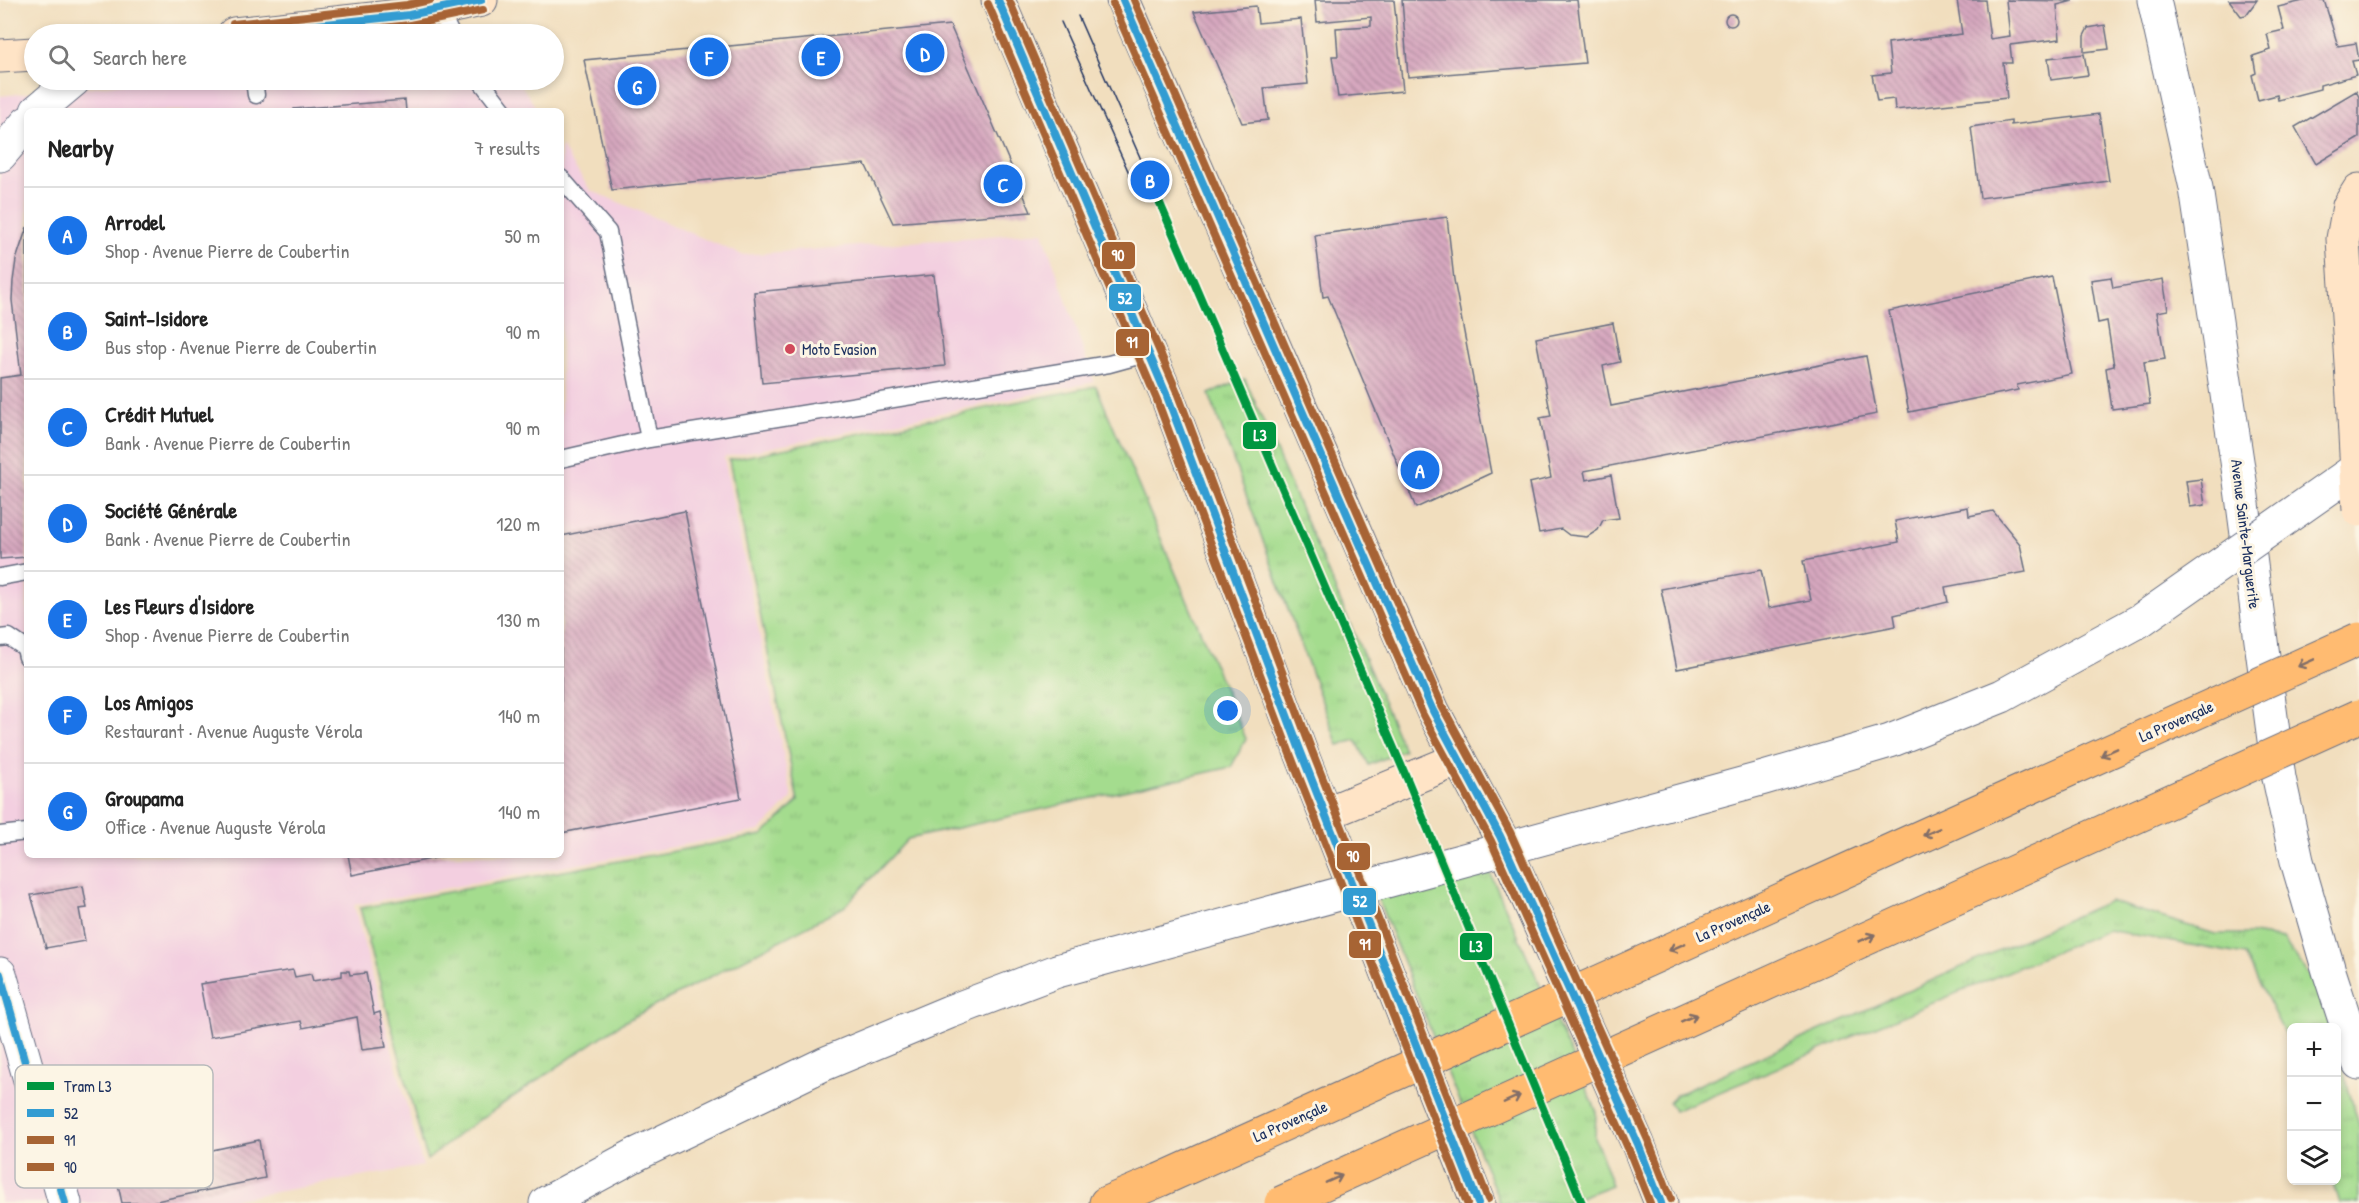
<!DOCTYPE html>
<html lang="en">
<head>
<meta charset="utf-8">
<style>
  body { margin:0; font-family:"Patrick Hand",sans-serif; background:#f6f6f6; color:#222 }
  .controls { position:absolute; right:18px; bottom:18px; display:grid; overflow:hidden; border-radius:9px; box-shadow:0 3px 9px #0003 }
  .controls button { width:54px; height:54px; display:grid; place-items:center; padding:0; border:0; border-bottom:2px solid #e0e0e0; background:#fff; color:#222; font:30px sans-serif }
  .you { position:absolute; left:1228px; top:711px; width:21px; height:21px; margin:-15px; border:4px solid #fff; border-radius:50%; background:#1a73e8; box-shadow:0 0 0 9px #1a73e833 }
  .badge { display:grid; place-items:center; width:39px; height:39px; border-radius:50%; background:#1a73e8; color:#fff; font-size:20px; font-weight:700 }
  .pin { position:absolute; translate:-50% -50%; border:3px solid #fff; box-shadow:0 2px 6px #0006 }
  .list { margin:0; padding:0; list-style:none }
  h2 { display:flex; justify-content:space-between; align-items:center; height:78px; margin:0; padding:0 24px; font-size:26px }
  h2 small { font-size:20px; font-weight:400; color:#767676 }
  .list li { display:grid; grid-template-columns:39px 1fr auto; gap:18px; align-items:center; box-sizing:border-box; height:96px; padding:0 24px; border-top:2px solid #e0e0e0 }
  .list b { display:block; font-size:22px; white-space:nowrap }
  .list p { margin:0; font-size:20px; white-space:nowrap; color:#767676 }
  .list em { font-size:20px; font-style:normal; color:#767676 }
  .icon { flex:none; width:33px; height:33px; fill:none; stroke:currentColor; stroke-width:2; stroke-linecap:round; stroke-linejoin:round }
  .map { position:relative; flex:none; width:2359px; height:1203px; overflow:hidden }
  .search { position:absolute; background:#fff; box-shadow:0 3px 9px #0003; left:24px; top:24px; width:540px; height:66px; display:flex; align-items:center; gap:15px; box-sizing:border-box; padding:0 21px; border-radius:33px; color:#767676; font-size:22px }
  .panel { position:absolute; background:#fff; box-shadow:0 3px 9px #0003; left:24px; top:108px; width:540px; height:750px; border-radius:9px }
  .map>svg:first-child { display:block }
</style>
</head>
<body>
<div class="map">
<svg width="2359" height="1203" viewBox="0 0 2359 1203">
  <defs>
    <pattern id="grass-tufts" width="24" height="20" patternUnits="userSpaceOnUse" patternTransform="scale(1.5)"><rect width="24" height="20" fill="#a4dc8e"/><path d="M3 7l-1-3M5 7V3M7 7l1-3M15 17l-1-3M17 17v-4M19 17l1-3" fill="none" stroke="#8dbd7d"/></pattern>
    <pattern id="building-back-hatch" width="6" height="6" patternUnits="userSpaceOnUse" patternTransform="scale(1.5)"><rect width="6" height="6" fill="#d7a8bf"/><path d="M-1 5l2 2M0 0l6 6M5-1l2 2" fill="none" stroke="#ae899e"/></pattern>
  </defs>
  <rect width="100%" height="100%" fill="#fcf5e5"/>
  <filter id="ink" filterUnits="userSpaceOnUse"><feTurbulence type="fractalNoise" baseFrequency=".0167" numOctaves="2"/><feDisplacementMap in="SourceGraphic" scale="12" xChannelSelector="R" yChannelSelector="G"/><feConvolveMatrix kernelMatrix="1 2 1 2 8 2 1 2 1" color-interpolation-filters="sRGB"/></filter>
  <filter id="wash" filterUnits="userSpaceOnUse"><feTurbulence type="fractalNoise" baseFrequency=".008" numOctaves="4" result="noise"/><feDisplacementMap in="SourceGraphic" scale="24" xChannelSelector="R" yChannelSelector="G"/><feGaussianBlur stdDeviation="1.35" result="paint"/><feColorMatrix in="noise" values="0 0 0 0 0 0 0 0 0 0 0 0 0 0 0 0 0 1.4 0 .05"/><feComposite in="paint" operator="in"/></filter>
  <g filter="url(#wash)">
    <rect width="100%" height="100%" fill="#f1debe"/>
    <!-- built -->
    <path fill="#f3cfe0" d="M 160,80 L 518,80 L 538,111 L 27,111 L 27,855 L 561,855 L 561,146 L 590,190 L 742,255 L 1043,232 L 1094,382 L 724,457 L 792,798 L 760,831 L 354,905 L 423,1166 L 213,1203 L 0,1203 L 0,96 Z"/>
    <!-- grass -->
    <path fill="url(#grass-tufts)" stroke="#608676" stroke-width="1.5" d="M 1245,379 L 1404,750 L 1369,765 L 1356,740 L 1338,745 L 1209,394 Z
      M 1096,386 L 1246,739 L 1231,767 L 908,839 L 844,907 L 622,1023 L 463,1131 L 427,1160 L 360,908 L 763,835 L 798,801 L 729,460 Z
      M 1485,862 L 1596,1110 L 1595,1138 L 1612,1185 L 1564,1203 L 1500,1203 L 1377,897 Z
      M 2109,901 L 2215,934 L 2252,934 L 2283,939 L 2318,989 L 2330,1027 L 2292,1028 L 2291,1047 L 2245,955 L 2108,930 L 1674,1111 L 1669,1102 L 1676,1095 Z
      M 2337,1050 L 2359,1125 L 2359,1203 L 2339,1203 L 2332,1181 L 2336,1180 Z"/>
    <g id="blocks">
      <!-- building -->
      <path fill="url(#building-back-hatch)" d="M 1315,0 L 1394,0 L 1403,91 L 1338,97 L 1332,56 L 1338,56 L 1336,28 L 1371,26 L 1371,17 L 1317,22 Z
        M 1402,0 L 1577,0 L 1585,63 L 1408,77 Z
        M 1957,0 L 1985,0 L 1990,39 L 2010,36 L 2006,0 L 2073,1 L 2057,5 L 2060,39 L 2010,45 L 2012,63 L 2003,63 L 2007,98 L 1895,110 L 1894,99 L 1877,101 L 1872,75 L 1891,73 L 1888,43 L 1962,34 Z
        M 2229,0 L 2257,0 L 2246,15 L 2241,16 Z
        M 2307,0 L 2324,0 L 2338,46 L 2356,43 L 2359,60 L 2352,61 L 2356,75 L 2320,85 L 2320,89 L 2278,100 L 2277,95 L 2258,100 L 2252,75 L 2256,73 L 2253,56 L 2271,50 L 2267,34 L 2284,30 L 2278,7 Z
        M 1256,6 L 1258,23 L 1301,19 L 1308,84 L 1264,88 L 1268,120 L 1242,123 L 1194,12 Z
        M1725 20a6 6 0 1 1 12 0a6 6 0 1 1-12 0Z
        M 950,25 L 1031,212 L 893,223 L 865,164 L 612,190 L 584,60 Z
        M 2105,25 L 2109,49 L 2084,52 L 2084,36 L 2088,28 Z
        M 2084,54 L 2088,75 L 2051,80 L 2048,58 Z
        M 2356,91 L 2359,97 L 2359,138 L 2316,164 L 2295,127 Z
        M 405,100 L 406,111 L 294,111 L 294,109 Z
        M 2099,114 L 2109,181 L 1980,198 L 1971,127 L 2011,121 L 2011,125 Z
        M 1447,217 L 1454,280 L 1491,473 L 1416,508 L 1328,296 L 1323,297 L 1315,235 Z
        M 27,227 L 27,557 L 0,559 L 0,378 L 21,375 L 12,300 L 13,281 L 16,260 Z
        M 934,275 L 945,366 L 762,383 L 754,292 Z
        M 2052,277 L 2072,374 L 2017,385 L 2018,390 L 1909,412 L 1889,311 Z
        M 2111,277 L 2113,288 L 2163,279 L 2168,310 L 2157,312 L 2165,359 L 2144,362 L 2150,404 L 2112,409 L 2106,368 L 2114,366 L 2107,321 L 2098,323 L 2091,280 Z
        M 1613,323 L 1620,362 L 1603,366 L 1611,406 L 1866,356 L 1877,414 L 1584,471 L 1586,480 L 1611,475 L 1619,518 L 1603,520 L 1598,530 L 1587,537 L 1569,535 L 1561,529 L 1539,533 L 1529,483 L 1551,478 L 1540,418 L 1551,416 L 1536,338 Z
        M 2201,479 L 2205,505 L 2190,507 L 2186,481 Z
        M 1968,507 L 1969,516 L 1993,511 L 2020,544 L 2026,572 L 1945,587 L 1948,602 L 1894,615 L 1896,626 L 1677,669 L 1661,589 L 1761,570 L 1769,608 L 1811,600 L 1803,561 L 1899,542 L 1895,521 Z
        M 685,511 L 741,798 L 561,833 L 561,536 Z
        M 348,855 L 446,855 L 446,856 L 352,875 Z
        M 83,886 L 87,908 L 79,909 L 85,941 L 46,948 L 31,895 Z
        M 293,970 L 295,977 L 311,974 L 313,981 L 342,976 L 342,971 L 349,971 L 350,975 L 366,973 L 374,1014 L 380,1012 L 386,1047 L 362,1050 L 357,1017 L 303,1028 L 301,1021 L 210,1037 L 200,984 Z
        M 259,1140 L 265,1178 L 147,1203 L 122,1203 L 115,1171 Z"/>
    </g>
  </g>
  <g filter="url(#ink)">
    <use href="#blocks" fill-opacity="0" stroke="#666c80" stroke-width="1.5"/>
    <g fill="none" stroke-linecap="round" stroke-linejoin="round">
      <defs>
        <path id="service" d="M 439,9 L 451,34
          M 254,80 L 256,95
          M 480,80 L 504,111
          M 561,178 L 608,232 L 649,439 L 561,459
          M 649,439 L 1109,364 L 1149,353
          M 0,577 L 27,572
          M 0,638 L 9,637 L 25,648 L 27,657
          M 0,835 L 27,832"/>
        <path id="tertiary" d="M 2154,0 L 2196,188 L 2240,481 L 2279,778 L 2297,861 L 2329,971 L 2359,1063
          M 37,111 L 74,80
          M 0,155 L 27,123
          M 0,974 L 65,1203
          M 546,1203 L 637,1154"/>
        <path id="secondary" d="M 998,0 L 1167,396 L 1300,750 L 1478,1203
          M 1123,0 L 1433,711 L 1500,836 L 1638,1144 L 1661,1203
          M 234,34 L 409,15 L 481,0
          M 0,56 L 34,54
          M 2352,379 L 2343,239 L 2349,206 L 2359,190
          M 1325,814 L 1459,759"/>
        <path id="motorway" d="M 1106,1203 L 1160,1180"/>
      </defs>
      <!-- service casing -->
      <use href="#service" stroke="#666c80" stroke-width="19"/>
      <!-- tertiary casing -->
      <use href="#tertiary" stroke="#666c80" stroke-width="35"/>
      <!-- secondary casing -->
      <use href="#secondary" stroke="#666c80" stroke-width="35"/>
      <!-- motorway casing -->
      <use href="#motorway" stroke="#666c80" stroke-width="35"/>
      <!-- service -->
      <use href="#service" stroke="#fff" stroke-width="16"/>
      <!-- tertiary -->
      <use href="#tertiary" stroke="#fff" stroke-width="33"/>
      <!-- secondary -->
      <use href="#secondary" stroke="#ffe4c6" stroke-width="33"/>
      <!-- motorway -->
      <use href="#motorway" stroke="#ffbb71" stroke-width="33"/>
      <!-- tram -->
      <path stroke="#1b2f5e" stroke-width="1.5" d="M 1078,16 L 1150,180
        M 1061,22 L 1134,184"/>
      <defs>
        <path id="tertiary-bridge" d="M 637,1154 L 824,1064 L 949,1012 L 1057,971 L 1764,778 L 1890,741 L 2002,696 L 2141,620 L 2359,467"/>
        <path id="secondary-bridge" d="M 2352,379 L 2359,510"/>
        <path id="motorway-bridge" d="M 1160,1180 L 2359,639
          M 1281,1203 L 2359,716"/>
      </defs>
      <!-- tertiary-bridge casing -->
      <use href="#tertiary-bridge" stroke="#666c80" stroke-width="35" stroke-linecap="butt"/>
      <!-- secondary-bridge casing -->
      <use href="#secondary-bridge" stroke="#666c80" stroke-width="35" stroke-linecap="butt"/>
      <!-- motorway-bridge casing -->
      <use href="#motorway-bridge" stroke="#666c80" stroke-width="35" stroke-linecap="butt"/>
      <!-- tertiary-bridge -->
      <use href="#tertiary-bridge" stroke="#fff" stroke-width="33"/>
      <!-- secondary-bridge -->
      <use href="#secondary-bridge" stroke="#ffe4c6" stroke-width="33"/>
      <!-- motorway-bridge -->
      <use href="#motorway-bridge" stroke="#ffbb71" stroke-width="33"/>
      <defs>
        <path id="bus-1" d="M 998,0 L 1167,396 L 1300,750 L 1478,1203
          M 1123,0 L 1433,711 L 1500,836 L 1638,1144 L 1661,1203
          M 234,34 L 409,15 L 481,0
          M 0,974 L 65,1203"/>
        <path id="bus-2" d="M 988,4 L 1157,400 L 1290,754 L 1467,1203
          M 1113,4 L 1423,715 L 1491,841 L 1628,1148 L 1650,1203
          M 327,34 L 410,25 L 483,10"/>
        <path id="bus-3" d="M 1009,0 L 1177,392 L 1310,746 L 1488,1199
          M 1134,0 L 1442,706 L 1510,832 L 1648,1140 L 1671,1199
          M 233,24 L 407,5 L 430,0"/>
      </defs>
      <!-- bus-1 casing -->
      <use href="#bus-1" stroke="#fcf5e5" stroke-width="12"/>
      <!-- bus-2 casing -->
      <use href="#bus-2" stroke="#fcf5e5" stroke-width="12"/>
      <!-- bus-3 casing -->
      <use href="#bus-3" stroke="#fcf5e5" stroke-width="12"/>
      <!-- bus-1 -->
      <use href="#bus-1" stroke="#339cd2" stroke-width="8"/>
      <!-- bus-2 -->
      <use href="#bus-2" stroke="#a76434" stroke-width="8"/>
      <!-- bus-3 -->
      <use href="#bus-3" stroke="#a76434" stroke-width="8"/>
      <defs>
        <path id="tram-1" d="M 1150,180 L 1408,781 L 1582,1203"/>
      </defs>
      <!-- tram-1 casing -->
      <use href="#tram-1" stroke="#fcf5e5" stroke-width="12"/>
      <!-- tram-1 -->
      <use href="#tram-1" stroke="#009640" stroke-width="8"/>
    </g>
    <!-- one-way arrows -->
    <defs><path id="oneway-shaft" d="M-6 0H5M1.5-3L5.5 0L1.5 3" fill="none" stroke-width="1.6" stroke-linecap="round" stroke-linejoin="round" transform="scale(1.5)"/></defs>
    <g stroke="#826e67">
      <use href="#oneway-shaft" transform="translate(2306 663) rotate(156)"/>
      <use href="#oneway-shaft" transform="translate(2109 752) rotate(156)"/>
      <use href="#oneway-shaft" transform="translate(1931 832) rotate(156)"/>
      <use href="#oneway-shaft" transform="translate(1867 938) rotate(-24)"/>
      <use href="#oneway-shaft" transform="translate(1677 947) rotate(156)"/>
      <use href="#oneway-shaft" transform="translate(1689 1018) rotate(-24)"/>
      <use href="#oneway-shaft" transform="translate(1512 1099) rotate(-24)"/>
      <use href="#oneway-shaft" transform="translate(1334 1179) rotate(-24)"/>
    </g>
  </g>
  <!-- markers -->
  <circle fill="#d1495b" stroke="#fcf5e5" stroke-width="2" cx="790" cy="349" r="6"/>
  <g text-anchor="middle" stroke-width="6" stroke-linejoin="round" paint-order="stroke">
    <!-- poi labels -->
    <g font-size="16" fill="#1b2f5e" stroke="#fcf5e5" text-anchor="start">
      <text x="802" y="355">Moto Evasion</text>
    </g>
    <!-- street labels -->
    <g font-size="16" fill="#1b2f5e" stroke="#fcf5e5">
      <text transform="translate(2246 534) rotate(83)" y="6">Avenue Sainte-Marguerite</text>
      <text transform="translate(2176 721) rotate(-24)" y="6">La Provençale</text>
      <text transform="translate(1733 921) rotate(-24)" y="6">La Provençale</text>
      <text transform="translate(1290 1121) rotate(-24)" y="6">La Provençale</text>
    </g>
  </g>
  <!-- legend -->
  <rect x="15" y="1065" width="198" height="123" rx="9" fill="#fcf5e5" stroke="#b8babc" stroke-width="1.5"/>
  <rect x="27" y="1082" width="27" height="8" fill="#009640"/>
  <rect x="27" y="1109" width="27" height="8" fill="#339cd2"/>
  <rect x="27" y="1136" width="27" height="8" fill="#a76434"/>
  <rect x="27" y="1163" width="27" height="8" fill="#a76434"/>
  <g font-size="16" fill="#1b2f5e">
    <text x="64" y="1092">Tram L3</text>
    <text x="64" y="1119">52</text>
    <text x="64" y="1146">91</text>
    <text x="64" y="1173">90</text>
  </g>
  <g stroke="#fcf5e5" stroke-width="2">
    <rect x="1101" y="241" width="35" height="29" rx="6" fill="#a76434"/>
    <rect x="1108" y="283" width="34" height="29" rx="6" fill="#339cd2"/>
    <rect x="1115" y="328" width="35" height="29" rx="6" fill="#a76434"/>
    <rect x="1242" y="421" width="35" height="29" rx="6" fill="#009640"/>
    <rect x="1336" y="842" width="35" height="29" rx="6" fill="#a76434"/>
    <rect x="1342" y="887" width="35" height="29" rx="6" fill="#339cd2"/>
    <rect x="1348" y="930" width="34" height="29" rx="6" fill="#a76434"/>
    <rect x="1459" y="932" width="34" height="29" rx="6" fill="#009640"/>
  </g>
  <g font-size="16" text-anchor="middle" font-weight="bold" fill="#fff">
    <text x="1118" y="261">90</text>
    <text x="1125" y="304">52</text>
    <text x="1132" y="348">91</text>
    <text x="1260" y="441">L3</text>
    <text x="1353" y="862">90</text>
    <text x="1360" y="907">52</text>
    <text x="1365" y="950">91</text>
    <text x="1476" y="952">L3</text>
  </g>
</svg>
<div class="controls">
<button>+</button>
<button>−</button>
<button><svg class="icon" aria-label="layers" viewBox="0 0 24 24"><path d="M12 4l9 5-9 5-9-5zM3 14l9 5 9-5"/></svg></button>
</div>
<div class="you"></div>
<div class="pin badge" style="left:1420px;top:470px">A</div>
<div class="pin badge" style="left:1150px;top:180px">B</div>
<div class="pin badge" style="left:1003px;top:184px">C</div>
<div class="pin badge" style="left:925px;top:53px">D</div>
<div class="pin badge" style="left:821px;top:57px">E</div>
<div class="pin badge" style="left:709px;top:57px">F</div>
<div class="pin badge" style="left:637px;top:86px">G</div>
<div class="search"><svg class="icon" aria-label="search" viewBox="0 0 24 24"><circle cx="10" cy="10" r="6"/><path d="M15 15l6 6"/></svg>Search here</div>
<section class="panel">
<h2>Nearby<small>7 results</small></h2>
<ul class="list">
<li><span class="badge">A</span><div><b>Arrodel</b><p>Shop · Avenue Pierre de Coubertin</p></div><em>50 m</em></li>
<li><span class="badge">B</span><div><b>Saint-Isidore</b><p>Bus stop · Avenue Pierre de Coubertin</p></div><em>90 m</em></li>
<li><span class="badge">C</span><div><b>Crédit Mutuel</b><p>Bank · Avenue Pierre de Coubertin</p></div><em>90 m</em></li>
<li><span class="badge">D</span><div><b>Société Générale</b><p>Bank · Avenue Pierre de Coubertin</p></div><em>120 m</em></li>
<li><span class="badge">E</span><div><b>Les Fleurs d'Isidore</b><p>Shop · Avenue Pierre de Coubertin</p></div><em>130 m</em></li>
<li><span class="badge">F</span><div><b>Los Amigos</b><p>Restaurant · Avenue Auguste Vérola</p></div><em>140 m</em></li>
<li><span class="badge">G</span><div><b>Groupama</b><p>Office · Avenue Auguste Vérola</p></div><em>140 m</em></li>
</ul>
</section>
</div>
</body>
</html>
